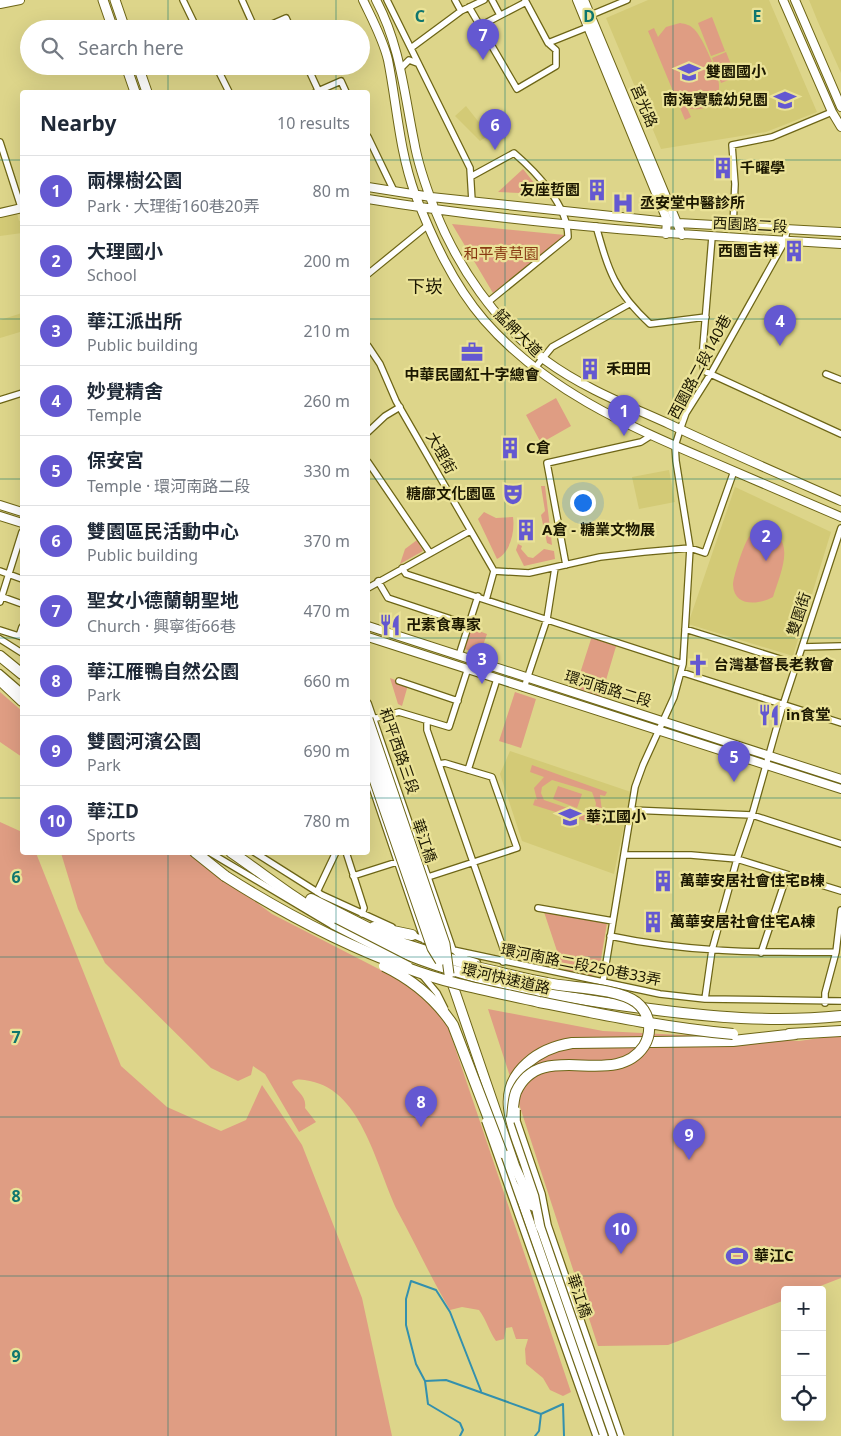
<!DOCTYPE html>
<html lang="en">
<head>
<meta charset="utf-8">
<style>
	body { margin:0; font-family:"Noto Sans","Noto Sans TC",sans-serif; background:#f2f2f3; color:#1f2937 }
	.controls { position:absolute; right:15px; bottom:15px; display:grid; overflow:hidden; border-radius:5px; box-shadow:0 5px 20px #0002 }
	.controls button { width:45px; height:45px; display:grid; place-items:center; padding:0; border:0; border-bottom:1px solid #e0e1e3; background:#fff; color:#1f2937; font:25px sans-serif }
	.you { position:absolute; left:582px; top:502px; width:18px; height:18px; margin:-12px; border:4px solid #fff; border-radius:50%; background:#1a73e8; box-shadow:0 0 0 8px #1a73e833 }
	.badge { display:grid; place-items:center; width:32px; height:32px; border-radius:50%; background:#6458d1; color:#fff; font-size:16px; font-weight:700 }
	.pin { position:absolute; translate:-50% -41px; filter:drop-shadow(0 1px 2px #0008) }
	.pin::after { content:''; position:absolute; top:26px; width:18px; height:15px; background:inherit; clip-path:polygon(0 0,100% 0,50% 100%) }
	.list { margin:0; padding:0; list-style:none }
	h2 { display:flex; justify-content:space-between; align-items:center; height:65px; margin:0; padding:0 20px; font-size:21px }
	h2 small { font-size:16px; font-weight:400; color:#747a83 }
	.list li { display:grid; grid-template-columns:32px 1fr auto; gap:15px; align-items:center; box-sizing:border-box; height:70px; padding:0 20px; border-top:1px solid #e0e1e3 }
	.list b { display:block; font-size:19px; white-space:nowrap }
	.list p { margin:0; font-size:16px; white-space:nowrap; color:#747a83 }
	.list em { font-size:16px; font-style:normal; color:#747a83 }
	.icon { flex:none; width:28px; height:28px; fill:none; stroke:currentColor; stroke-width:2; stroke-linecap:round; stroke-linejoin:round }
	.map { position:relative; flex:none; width:841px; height:1436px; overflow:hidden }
	.search { position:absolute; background:#fff; box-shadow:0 5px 20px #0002; left:20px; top:20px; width:350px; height:55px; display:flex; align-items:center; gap:12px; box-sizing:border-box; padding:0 18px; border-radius:28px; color:#747a83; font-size:19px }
	.panel { position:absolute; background:#fff; box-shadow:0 5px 20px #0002; left:20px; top:90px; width:350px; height:765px; border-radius:5px }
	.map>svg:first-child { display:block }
	.built { fill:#d3ca76 }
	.green { fill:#df9d83; fill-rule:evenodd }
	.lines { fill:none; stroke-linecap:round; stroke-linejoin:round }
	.stream { stroke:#3390ad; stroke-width:2 }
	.street-casing { stroke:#6d6516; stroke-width:8 }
	.secondary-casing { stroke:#6d6516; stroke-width:10 }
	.primary-casing { stroke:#6d6516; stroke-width:11 }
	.highway-casing { stroke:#6d6516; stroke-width:12 }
	.street { stroke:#fff; stroke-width:5.5 }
	.secondary { stroke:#fff; stroke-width:8 }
	.primary { stroke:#fff; stroke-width:9 }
	.highway { stroke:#fff; stroke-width:10 }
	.street-bridge-casing { stroke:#6d6516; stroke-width:8; stroke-linecap:butt }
	.primary-bridge-casing { stroke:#6d6516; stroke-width:11; stroke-linecap:butt }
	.highway-bridge-casing { stroke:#6d6516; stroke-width:12; stroke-linecap:butt }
	.street-bridge { stroke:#fff; stroke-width:5.5 }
	.primary-bridge { stroke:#fff; stroke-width:9 }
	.highway-bridge { stroke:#fff; stroke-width:10 }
	.grid { fill:none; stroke:#0f766e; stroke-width:1; stroke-opacity:0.55 }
	.labels { text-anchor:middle; stroke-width:4.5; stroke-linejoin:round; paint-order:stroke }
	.poi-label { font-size:15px; font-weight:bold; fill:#1b1700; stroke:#eae297; text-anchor:start }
	.street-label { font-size:15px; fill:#1b1700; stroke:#eae297 }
	.park-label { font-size:15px; fill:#893913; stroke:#eae297 }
	.quarter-label { font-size:18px; fill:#1b1700; stroke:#eae297 }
	.grid-label { font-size:16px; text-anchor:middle; font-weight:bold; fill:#0f766e; stroke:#eae297; stroke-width:4.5; stroke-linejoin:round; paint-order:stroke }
</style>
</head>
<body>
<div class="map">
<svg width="841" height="1436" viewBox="0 0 841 1436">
	<rect width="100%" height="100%" fill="#ddd58a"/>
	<path class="built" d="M648,0H769L817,112L766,132L661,149L606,18Z
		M809,0H841V73L818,22Z
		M466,106L489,135L480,141L455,116Z
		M17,213L19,221L22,220V233L0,236V216Z
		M22,313V337L20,332L0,338V320Z
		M669,470L675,502L639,509L632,477Z
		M735,487L831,532L793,656L688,624Z
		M510,751L631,792L614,874L522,841L500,774Z"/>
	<path class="green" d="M712,17L725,51L711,56L698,23Z
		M680,23C686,24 690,25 694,29C702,36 719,75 719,85C720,103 703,113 687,108L691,117L685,120L648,31L654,28L658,37L666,27Z
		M726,52L736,77L721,83L712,58Z
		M523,169L543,194L498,192Z
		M452,224L565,235L493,293Z
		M556,398L571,426L541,443L526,415Z
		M541,486H545L552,545L547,543L541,515L545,511Z
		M484,512L496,518L513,517C515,530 511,552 497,559L478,519Z
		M763,530C799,535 780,574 773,597C759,605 734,607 733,585C733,577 744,543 749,537C753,532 756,531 763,530Z
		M417,540L423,551L400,564L405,549Z
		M518,544L522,546L521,549L528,557L533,558L544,549L554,551L555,559L524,566L516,550Z
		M471,628L487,634L480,654L464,649Z
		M592,636L617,643L601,697L604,698L575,689Z
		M390,678L408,685L402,706L398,704Z
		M0,692L22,711V757L0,742Z
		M515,692L536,699L521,748L499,741Z
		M532,765L607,792L605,796L600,795L602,811L594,816L600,819L598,825L533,805L535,799L537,800L534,788L544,777L530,772ZM552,780L592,792L596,803L595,810L585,814L544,800L541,793L542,787Z
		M558,786L582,794L577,808L553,799Z
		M0,822L22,832V852L36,853L121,1066L167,1107L221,1131L246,1120L262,1085L302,1145L362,1298L392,1436H0Z
		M61,853H191L272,914L439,1000L571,1392L563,1396L550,1390L543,1378L526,1364L525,1349L528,1339H516L512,1327L506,1328L504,1339L496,1341C489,1331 487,1321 479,1310L462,1307L450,1310C431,1278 416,1245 398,1212C377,1170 363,1091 310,1081C303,1080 298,1078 292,1082C296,1092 307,1095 305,1108L316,1122L299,1132L265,1074L253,1066L251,1075L238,1081L211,1068L105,963L78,909Z
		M544,912L607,923L599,971L591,976L567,971L562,966Z
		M488,1009L603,1031L799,1041L841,1035V1278L810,1290H785V1300L668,1345L598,1346Z"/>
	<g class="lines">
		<path class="stream" d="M425,1381L446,1380L541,1414L563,1404L564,1436
			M460,1436L463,1430L460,1423L428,1404L425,1381L416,1364L406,1325V1299L411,1281L436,1290L450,1312L481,1391
			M535,1436L539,1431L541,1414"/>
		<g class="street-casing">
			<path id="street" d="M183,0L197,29
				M242,0L255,29
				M387,0L470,168L472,201
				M455,0L461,11
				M492,0L500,15
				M525,0L548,43L588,27
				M469,7L517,89L556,66V50L548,43
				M591,15L627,0
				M480,26L526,2
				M261,29L286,18L291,29
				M411,48L461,11L484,0
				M216,66L229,92
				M307,66L319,92
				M401,68L409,60L417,63
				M316,92L341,81L346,92
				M368,137L394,191
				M0,142L22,210
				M472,176L514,153C536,172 568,205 568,237L488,302
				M596,226C609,272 614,290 650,324L706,317
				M733,226L735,184L732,145L772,137L832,112
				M712,237L702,359L704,371L841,434
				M368,274L428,225
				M368,346L380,364L396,401L494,571L486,600
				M534,369L552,347L629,304
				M826,374L841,380
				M0,400L22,393
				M368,432L385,416L400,407
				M368,462L430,553
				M566,565L547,463L641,442L652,435
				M402,568L406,574L683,664
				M0,571L22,579
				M494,571L529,573L600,557L644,552L690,548L705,553L734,471
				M378,581L388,598L469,625
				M368,588L470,531
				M0,596L22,604
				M0,602L22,532
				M685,629L796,664
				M0,630L22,637
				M19,636L22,627
				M0,639L22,653
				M802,647L841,646
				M459,655L478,596
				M681,672L841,723
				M0,673L22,692
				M399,681L458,701
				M524,688L547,619L555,568
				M368,703L453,950
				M373,719L399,712L449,727L468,668
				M427,721V730L504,951L503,962
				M468,770L497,679
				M368,775L424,940
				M631,810L752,815L841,844
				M209,852L333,926
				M254,852L322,895L392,927
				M346,852L364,908L362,914
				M625,855H691L737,859L841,891
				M353,876L397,862
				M425,878L517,848L492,777L445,763L439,764
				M317,892L336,852
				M538,908L613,921
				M410,934L432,943
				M610,936C684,952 761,953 836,952
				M453,950L660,994L705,999L841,1001
				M455,951L461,957L477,962
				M761,953L787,875
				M603,982L635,787L643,765L674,697L683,664L690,548L676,461L675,446L680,430L686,413L710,375L785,241L787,229
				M705,999L712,950L737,859L752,815L783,705L841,528
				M825,1003V993L836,952L841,910"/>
		</g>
		<g class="secondary-casing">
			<path id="secondary" d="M363,0C372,19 383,39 388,60C397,105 399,150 415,194C432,238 453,284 484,320C544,389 626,425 708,460C753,479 797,498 841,517
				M376,0C400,45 404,92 414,141C418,165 426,187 435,210C457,266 496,323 545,360C583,388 627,405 669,424C726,451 784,476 841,501
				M577,0L667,220L666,234
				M584,0L682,235
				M783,0L832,112L841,127
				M795,0L841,107
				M0,4L20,0
				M368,187L431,197L678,223L841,232
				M368,199C524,225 683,235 841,244
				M0,213L22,208
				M0,505L22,512
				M0,516L22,523
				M368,626L841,779
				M368,637L841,789"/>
		</g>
		<g class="primary-casing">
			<path id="primary" d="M103,0L113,29
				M115,0L125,29
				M126,66L135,92
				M138,66L147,92
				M450,977L515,1167L533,1206
				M519,1192L603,1436
				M539,1221L614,1436"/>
		</g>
		<g class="highway-casing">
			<path id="highway" d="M0,656L22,674
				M0,680L22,701
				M195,852L225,876
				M231,852C253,867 274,883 296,898C320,915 349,928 376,941C459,980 552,996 642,1008C708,1017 774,1023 841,1016
				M311,899L392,940L476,967
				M374,927L412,935
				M789,1034L841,1031
				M502,1153L512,1184L521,1198
				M541,1227C537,1209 534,1189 528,1171C522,1150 511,1129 509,1108C505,1070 540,1048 572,1043L733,1041L796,1034"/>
		</g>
		<use href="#street" class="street"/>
		<use href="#secondary" class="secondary"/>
		<use href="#primary" class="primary"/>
		<use href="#highway" class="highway"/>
		<g class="street-bridge-casing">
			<path id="street-bridge" d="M333,926L409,965
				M422,975L437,993L445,1009
				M517,1110V1121L542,1194L548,1225L621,1436
				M485,1121L596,1436"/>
		</g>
		<g class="primary-bridge-casing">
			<path id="primary-bridge" d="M368,719L445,944L449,974
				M368,741L443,958
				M368,762L432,948L440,961"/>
		</g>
		<g class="highway-bridge-casing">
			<path id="highway-bridge" d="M225,876C283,913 342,944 407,968C449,984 495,992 539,1002C604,1015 667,1028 733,1034
				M384,966C413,980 435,998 453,1025L502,1153
				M476,967C500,972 523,979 547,983C571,988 616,988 636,1002C650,1013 653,1031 644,1046C614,1091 541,1037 516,1092C513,1100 513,1110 512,1118"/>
		</g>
		<use href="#street-bridge" class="street-bridge"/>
		<use href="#primary-bridge" class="primary-bridge"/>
		<use href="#highway-bridge" class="highway-bridge"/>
	</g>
	<path class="grid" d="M168,0V29M336,0V29M505,0V1436M673,0V1436M168,66V92M336,66V92M0,160H22M368,160H841M0,319H22M368,319H841M0,479H22M368,479H841M0,638H22M368,638H841M0,798H22M368,798H841M168,852V1436M336,852V1436M0,957H841M0,1117H841M0,1276H841"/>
	<defs>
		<g id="school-bare" transform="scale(1.725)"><path d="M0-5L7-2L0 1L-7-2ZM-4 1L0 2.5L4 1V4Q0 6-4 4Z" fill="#6458d1" stroke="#eae297" stroke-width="2.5" paint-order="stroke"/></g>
		<g id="building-bare" transform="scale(1.725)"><path d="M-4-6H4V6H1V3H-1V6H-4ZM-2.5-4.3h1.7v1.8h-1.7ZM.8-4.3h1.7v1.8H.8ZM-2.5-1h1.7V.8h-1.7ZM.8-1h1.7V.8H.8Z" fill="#6458d1" stroke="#eae297" stroke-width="2.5" paint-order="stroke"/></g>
		<g id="hospital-bare" transform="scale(1.725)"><path d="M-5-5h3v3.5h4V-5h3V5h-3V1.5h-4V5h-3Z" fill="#6458d1" stroke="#eae297" stroke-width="2.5" paint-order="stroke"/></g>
		<g id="office-bare" transform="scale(1.725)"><path d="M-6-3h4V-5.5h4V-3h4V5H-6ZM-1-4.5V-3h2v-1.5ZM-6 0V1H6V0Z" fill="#6458d1" stroke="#eae297" stroke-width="2.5" paint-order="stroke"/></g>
		<g id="theatre-bare" transform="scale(1.725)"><path d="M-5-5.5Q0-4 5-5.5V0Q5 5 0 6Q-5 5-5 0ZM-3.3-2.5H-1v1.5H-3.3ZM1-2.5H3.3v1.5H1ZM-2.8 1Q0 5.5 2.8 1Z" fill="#6458d1" stroke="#eae297" stroke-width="2.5" paint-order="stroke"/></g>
		<g id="restaurant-bare" transform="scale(1.725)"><path d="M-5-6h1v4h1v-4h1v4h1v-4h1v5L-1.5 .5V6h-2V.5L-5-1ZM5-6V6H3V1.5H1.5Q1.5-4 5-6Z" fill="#6458d1" stroke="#eae297" stroke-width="2.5" paint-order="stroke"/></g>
		<g id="church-bare" transform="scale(1.725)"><path d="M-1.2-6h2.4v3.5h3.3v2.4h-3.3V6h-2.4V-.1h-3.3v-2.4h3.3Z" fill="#6458d1" stroke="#eae297" stroke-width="2.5" paint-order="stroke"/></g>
		<g id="stadium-bare" transform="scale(1.725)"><path d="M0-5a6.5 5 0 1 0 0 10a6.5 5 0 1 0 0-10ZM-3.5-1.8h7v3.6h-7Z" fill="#6458d1" stroke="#eae297" stroke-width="2.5" paint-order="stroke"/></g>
	</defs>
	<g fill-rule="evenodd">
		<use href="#school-bare" x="689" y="72"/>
		<use href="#school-bare" x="785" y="100"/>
		<use href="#building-bare" x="723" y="168"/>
		<use href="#building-bare" x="597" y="190"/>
		<use href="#hospital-bare" x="623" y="203"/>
		<use href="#building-bare" x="794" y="251"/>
		<use href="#office-bare" x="472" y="352"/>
		<use href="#building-bare" x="590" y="369"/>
		<use href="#building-bare" x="510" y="448"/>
		<use href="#theatre-bare" x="513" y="494"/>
		<use href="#building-bare" x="526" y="530"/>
		<use href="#restaurant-bare" x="390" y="625"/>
		<use href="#church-bare" x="698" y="665"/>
		<use href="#restaurant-bare" x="769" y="715"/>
		<use href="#school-bare" x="570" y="817"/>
		<use href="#building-bare" x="663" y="881"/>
		<use href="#building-bare" x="653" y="922"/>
		<use href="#stadium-bare" x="737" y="1256"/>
	</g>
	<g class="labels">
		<g class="poi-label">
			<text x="706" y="77">雙園國小</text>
			<text x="768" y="105" text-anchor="end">南海實驗幼兒園</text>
			<text x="740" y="173">千曜學</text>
			<text x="580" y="195" text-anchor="end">友座哲園</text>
			<text x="640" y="208">丞安堂中醫診所</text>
			<text x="778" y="256" text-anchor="end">西園吉祥</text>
			<text x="606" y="374">禾田田</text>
			<text x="472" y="380" text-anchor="middle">中華民國紅十字總會</text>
			<text x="526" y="453">C倉</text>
			<text x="496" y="499" text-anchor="end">糖廍文化園區</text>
			<text x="542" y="535">A倉 - 糖業文物展</text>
			<text x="406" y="630">卍素食專家</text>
			<text x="714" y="670">台灣基督長老教會</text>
			<text x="786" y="720">in食堂</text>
			<text x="586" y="822">華江國小</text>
			<text x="680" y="886">萬華安居社會住宅B棟</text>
			<text x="670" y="927">萬華安居社會住宅A棟</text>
			<text x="754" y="1261">華江C</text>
		</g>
		<g class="street-label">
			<text transform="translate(644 106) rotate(67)" y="5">莒光路</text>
			<text transform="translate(750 225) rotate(3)" y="5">西園路二段</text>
			<text transform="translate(518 333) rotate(45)" y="5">艋舺大道</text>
			<text transform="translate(700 367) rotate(-62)" y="5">西園路二段140巷</text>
			<text transform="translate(441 453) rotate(61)" y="5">大理街</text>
			<text transform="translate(799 614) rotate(-72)" y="5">雙園街</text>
			<text transform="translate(608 689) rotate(17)" y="5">環河南路二段</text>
			<text transform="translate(399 751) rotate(71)" y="5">和平西路三段</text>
			<text transform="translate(424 841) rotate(71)" y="5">華江橋</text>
			<text transform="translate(581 965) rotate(11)" y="5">環河南路二段250巷33弄</text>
			<text transform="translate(506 979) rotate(13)" y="5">環河快速道路</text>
			<text transform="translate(579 1296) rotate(71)" y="5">華江橋</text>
		</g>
		<g class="park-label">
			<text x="501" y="259">和平青草園</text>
		</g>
		<g class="quarter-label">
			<text x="425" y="293">下崁</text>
		</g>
	</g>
	<g class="grid-label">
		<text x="420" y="22">C</text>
		<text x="589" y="22">D</text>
		<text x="757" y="22">E</text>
		<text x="16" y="883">6</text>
		<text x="16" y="1043">7</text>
		<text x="16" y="1202">8</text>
		<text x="16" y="1362">9</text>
	</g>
</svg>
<div class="controls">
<button>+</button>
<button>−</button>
<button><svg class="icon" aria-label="locate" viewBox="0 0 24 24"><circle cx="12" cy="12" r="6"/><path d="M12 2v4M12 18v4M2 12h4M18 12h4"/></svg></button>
</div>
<div class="you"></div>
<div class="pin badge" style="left:624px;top:436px">1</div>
<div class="pin badge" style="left:766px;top:561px">2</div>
<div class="pin badge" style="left:482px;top:684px">3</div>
<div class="pin badge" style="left:780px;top:346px">4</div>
<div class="pin badge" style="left:734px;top:782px">5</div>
<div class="pin badge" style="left:495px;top:150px">6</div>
<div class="pin badge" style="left:483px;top:60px">7</div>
<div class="pin badge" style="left:421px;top:1127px">8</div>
<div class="pin badge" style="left:689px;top:1160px">9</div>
<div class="pin badge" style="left:621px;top:1254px">10</div>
<div class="search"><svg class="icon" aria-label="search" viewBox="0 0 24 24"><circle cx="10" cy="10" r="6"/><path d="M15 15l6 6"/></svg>Search here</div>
<section class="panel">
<h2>Nearby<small>10 results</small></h2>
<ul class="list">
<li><span class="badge">1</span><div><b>兩棵樹公園</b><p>Park · 大理街160巷20弄</p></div><em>80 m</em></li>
<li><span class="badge">2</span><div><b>大理國小</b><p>School</p></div><em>200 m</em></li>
<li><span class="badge">3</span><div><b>華江派出所</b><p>Public building</p></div><em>210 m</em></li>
<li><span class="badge">4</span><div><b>妙覺精舍</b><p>Temple</p></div><em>260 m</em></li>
<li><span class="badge">5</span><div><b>保安宮</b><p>Temple · 環河南路二段</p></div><em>330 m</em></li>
<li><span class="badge">6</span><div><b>雙園區民活動中心</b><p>Public building</p></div><em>370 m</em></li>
<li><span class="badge">7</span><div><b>聖女小德蘭朝聖地</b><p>Church · 興寧街66巷</p></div><em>470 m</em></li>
<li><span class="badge">8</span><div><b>華江雁鴨自然公園</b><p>Park</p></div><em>660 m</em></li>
<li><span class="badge">9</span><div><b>雙園河濱公園</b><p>Park</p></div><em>690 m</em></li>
<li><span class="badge">10</span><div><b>華江D</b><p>Sports</p></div><em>780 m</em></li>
</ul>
</section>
</div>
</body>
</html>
